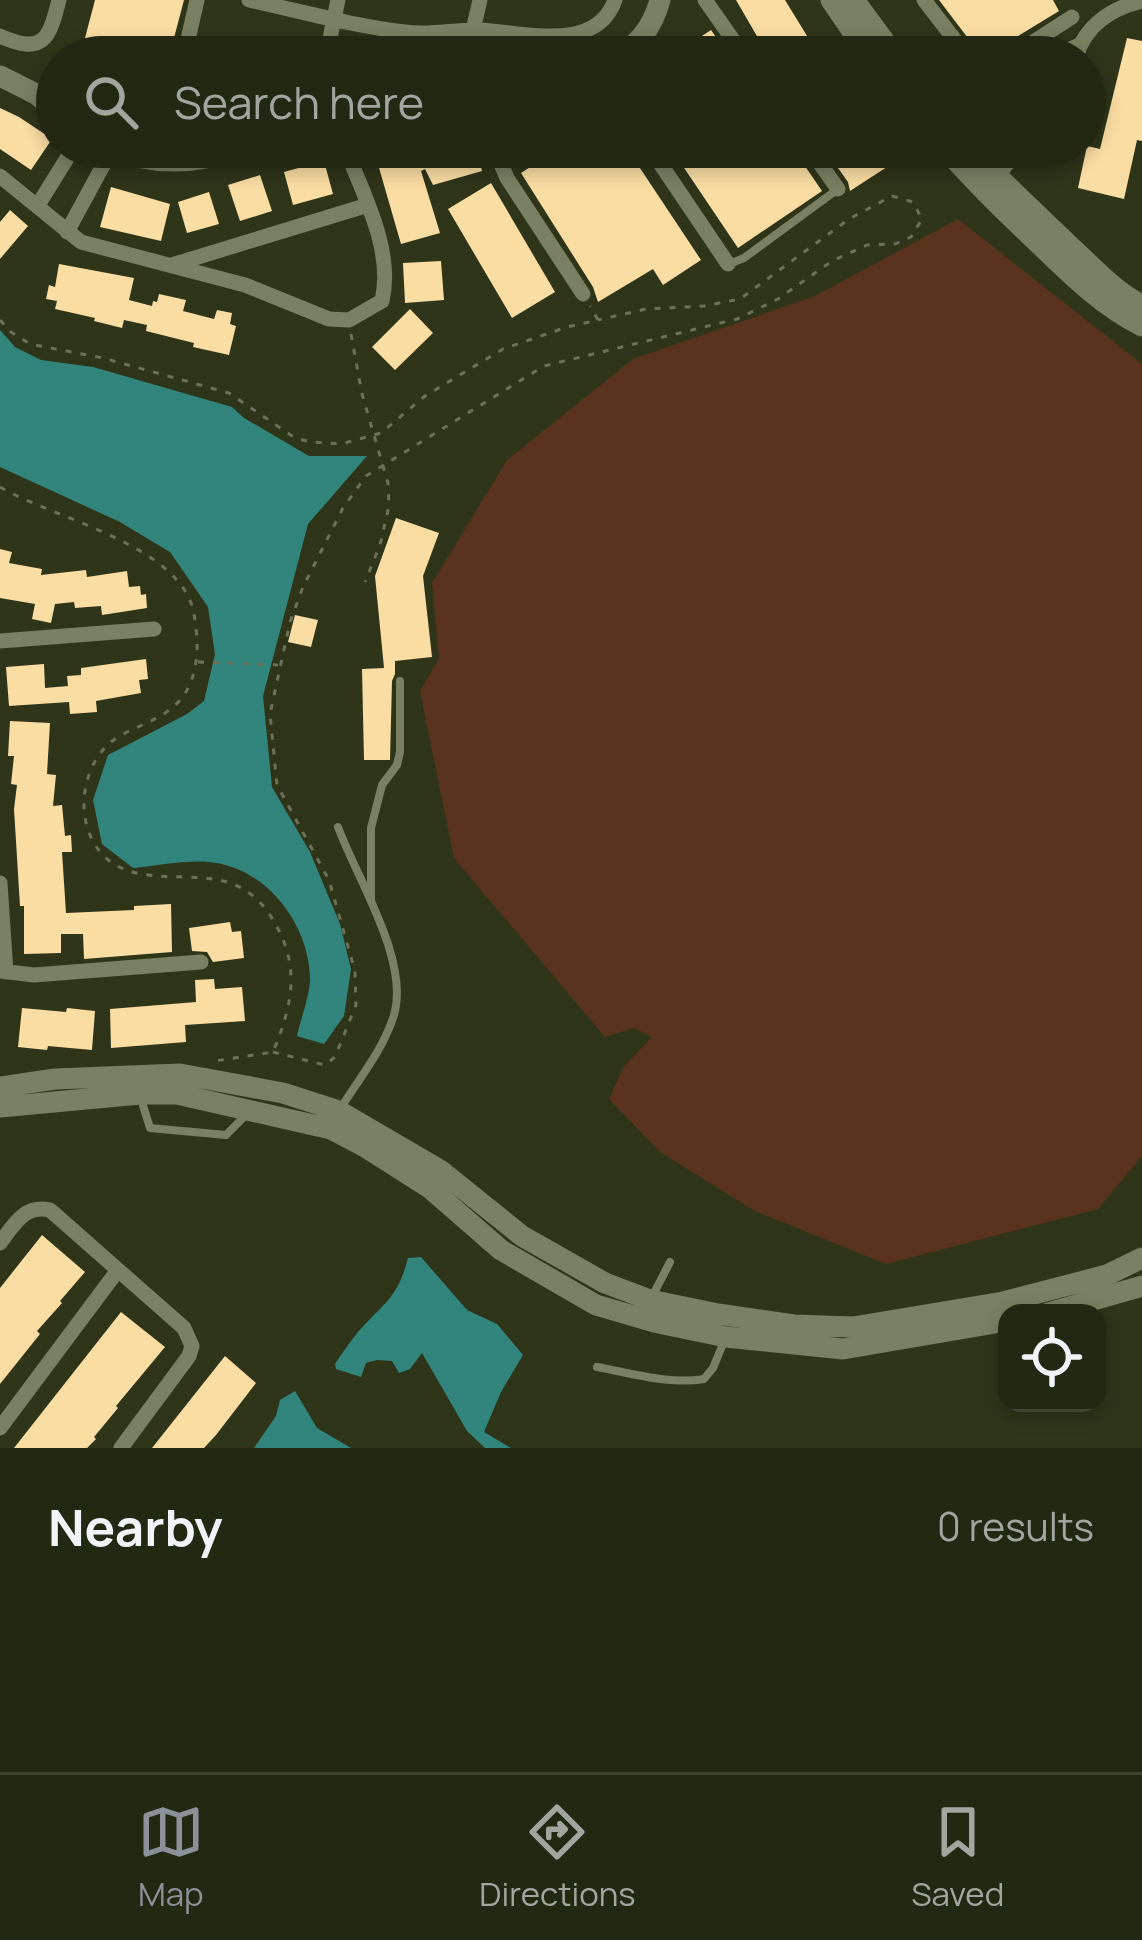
<!DOCTYPE html>
<html lang="en">
<head>
<meta charset="utf-8">
<style>
	body { margin:0; font-family:Manrope,sans-serif; background:#2b301c; color:#f1f3f6 }
	.controls { position:absolute; right:36px; bottom:36px; display:grid; overflow:hidden; border-radius:24px; box-shadow:0 6px 18px #0003 }
	.controls button { width:108px; height:108px; display:grid; place-items:center; padding:0; border:0; border-bottom:3px solid #404433; background:#232813; color:#f1f3f6; font:60px sans-serif }
	.list { margin:0; padding:0; list-style:none }
	h2 { display:flex; justify-content:space-between; align-items:center; height:156px; margin:0; padding:0 48px; font-size:51px }
	h2 small { font-size:39px; font-weight:400; color:#a3a6a0 }
	.icon { flex:none; width:66px; height:66px; fill:none; stroke:currentColor; stroke-width:2; stroke-linecap:round; stroke-linejoin:round }
	.map { position:relative; flex:none; width:1142px; height:1448px; overflow:hidden }
	.search { position:absolute; background:#232813; box-shadow:0 6px 18px #0003; left:36px; right:36px; top:36px; height:132px; display:flex; align-items:center; gap:30px; box-sizing:border-box; padding:0 42px; border-radius:66px; color:#a3a6a0; font-size:45px }
	.sheet { height:324px; background:#232813 }
	nav { display:flex; justify-content:space-around; align-items:center; box-sizing:border-box; height:168px; border-top:3px solid #404433; background:#232813; font-size:33px; color:#a3a6a0 }
	nav a { display:grid; justify-items:center; gap:6px }
	nav .on { color:#8c9099 }
	.map>svg:first-child { display:block }
	.green { fill:#59331e }
	.water { fill:#32857d }
	.building { fill:#fadda3 }
	.lines { fill:none; stroke-linecap:round; stroke-linejoin:round }
	.path { stroke:#6c7159; stroke-width:3; stroke-dasharray:6 9; stroke-linecap:butt }
	.lane { stroke:#7a8162; stroke-width:8 }
	.street { stroke:#7a8162; stroke-width:15 }
	.secondary { stroke:#7a8162; stroke-width:21 }
</style>
</head>
<body>
<div class="map">
<svg width="1142" height="1448" viewBox="0 0 1142 1448">
	<rect width="100%" height="100%" fill="#2f3519"/>
	<path class="green" d="M958,219L1142,364V1156L1098,1209L886,1264L755,1211L660,1152L609,1099L624,1066L652,1037L634,1028L605,1037L454,858L420,691L439,658L432,583L507,460L633,359L815,296Z"/>
	<path class="water" d="M0,330L15,347L41,360L93,367L232,407L244,418L309,456H367L308,524L263,696L272,787L310,852L340,924L351,969L344,1016L324,1044L297,1036C301,1018 309,998 310,980C310,925 266,866 208,862C185,860 157,866 133,868L102,844L93,800L108,755L187,714L204,701L215,654L208,607L170,552L120,522L0,467Z
		M421,1257L467,1310L497,1324L523,1355L501,1392L484,1432L511,1448H485L467,1431L422,1353L410,1369L399,1373L392,1361L377,1360L366,1363L361,1377L336,1369L335,1364C342,1353 350,1342 358,1332C384,1302 397,1300 408,1258Z
		M295,1391L317,1428L351,1448H254L276,1416L280,1400Z"/>
	<path class="building" d="M95,0H184L169,57H80Z
		M736,0H785L820,57H769Z
		M939,0H1053L1059,11L984,57H980L977,50Z
		M711,30L730,57H670Z
		M1127,38L1142,41V141L1137,140L1124,199L1078,188L1087,146L1100,149Z
		M0,108L19,117L52,139L31,170L0,149Z
		M373,147H476L482,171L433,185L425,169L421,171L440,233L401,244Z
		M561,147H564L573,162L596,147H626L701,260L663,285L653,269L598,302L593,287L521,173Z
		M670,147H792L822,191L738,248Z
		M823,147H878L890,165L850,191L848,182Z
		M324,161L333,194L293,205L284,172Z
		M260,175L272,211L240,221L228,185Z
		M491,183L555,292L512,318L448,209Z
		M111,187L170,204L161,241L100,227Z
		M209,192L219,224L187,233L178,202Z
		M10,210L28,226L0,259V222Z
		M441,261L444,300L405,303L403,263Z
		M59,264L134,278L129,300L152,306L153,301L157,302L159,294L186,300L183,311L214,319L217,310L232,313L230,324L236,326L229,355L193,347L194,343L146,331L147,325L124,320L122,328L94,321L95,318L55,309L57,301L46,299L49,285L55,287Z
		M410,309L433,333L395,370L372,347Z
		M396,518L439,533L423,576L432,657L395,661V674L392,681L390,760H364L362,669L384,668L375,576Z
		M0,549L12,552L9,563L42,569L41,575L86,570L87,577L127,571L129,587L140,586L141,595L146,594L147,608L102,615L101,606L75,608L74,602L55,604L51,623L32,619L35,604L0,598Z
		M295,615L318,620L311,647L288,642Z
		M146,659L148,679L139,680L141,693L96,701L97,712L70,714L69,702L9,706L6,667L44,664L45,688L68,686L67,676L81,675V668Z
		M10,721L50,723L47,774L56,775L53,806L62,805L65,836L71,835L72,852H62L66,913L134,910V906L171,904L172,952L84,959L83,934H61V953L24,954V906H20L14,809L17,785L11,784L14,756H8Z
		M230,922L232,932L241,931L244,958L213,962L207,952L192,951L189,928Z
		M214,979L215,989L242,987L245,1021L185,1025L186,1042L111,1048L110,1009L196,1002L195,980Z
		M22,1008L66,1012L67,1008L95,1011L92,1050L48,1046L47,1050L18,1047Z
		M42,1235L85,1272L60,1301L62,1303L37,1331L40,1334L0,1384V1288Z
		M121,1312L165,1347L116,1406L118,1408L94,1437L96,1439L87,1448H14Z
		M225,1356L256,1383L216,1435L204,1448H152Z"/>
	<g class="lines">
		<path class="path" d="M0,320L11,332L30,344L103,358L229,393L295,438L311,442L341,444L381,433L425,396L503,349L567,327L598,320L590,306
			M351,334L362,394L388,483L389,506L380,545L365,582
			M0,487C53,518 168,542 191,603C195,614 196,629 197,639C198,663 193,690 174,706C158,721 136,726 118,737C85,757 74,809 94,843C122,891 182,869 227,882C245,887 260,900 270,915C301,963 294,1001 273,1052L215,1061
			M198,662L278,665
			M273,1052L325,1065L335,1057L356,1005L355,971L329,880L277,785L270,714L290,622L303,587L343,508L366,476L544,366L737,319L778,299L832,261L867,245L895,244L911,237L922,219L913,202L892,196L849,219L740,299L704,306L646,309L598,320"/>
		<path class="lane" d="M729,264L744,258L838,189
			M338,827C357,879 410,960 394,1015C384,1048 360,1078 342,1106
			M371,900V828L382,785L397,765L400,752V681
			M141,1099L150,1128L226,1135L246,1115
			M651,1299L670,1262
			M597,1367C631,1373 669,1385 704,1379L713,1368L725,1339"/>
		<path class="street" d="M249,0C300,11 353,26 405,32C431,36 455,29 480,30C523,32 596,54 615,0
			M705,0L745,57
			M924,0L968,57
			M473,30L480,0
			M0,36C43,55 49,40 59,0
			M184,57L197,0
			M326,57L338,0
			M1010,57L1072,17
			M1054,57L1079,45
			M1076,57C1085,26 1111,8 1142,1
			M494,147L507,178L583,294
			M649,147L728,264
			M808,147L838,189
			M0,176L81,242L245,285L329,319L349,320L382,301C394,250 363,194 345,147
			M992,182L1021,147
			M38,205L74,147
			M67,232L112,149
			M175,264L368,205
			M0,641L154,629
			M0,883L6,972
			M0,971L34,975L201,962
			M0,1243C14,1225 24,1204 50,1210L184,1328L192,1346L189,1356L121,1448
			M0,1428L118,1270"/>
		<path class="secondary" d="M831,0L870,57
			M854,0L896,57
			M614,57C639,46 653,26 660,0
			M0,76L36,94L57,111
			M108,147C152,166 198,165 242,147
			M944,147C973,181 1005,212 1038,243C1070,274 1102,306 1142,326
			M970,147C1001,182 1036,213 1070,246C1092,266 1115,292 1142,305
			M0,1087L55,1079L180,1074L283,1093L339,1111L440,1170L522,1236L605,1283L650,1300L718,1314L794,1325L853,1327L1003,1302L1107,1275L1142,1258
			M0,1107L140,1094H177L331,1129L365,1147L431,1189L501,1250L596,1305L654,1322L726,1337L843,1349L1007,1321
			M1048,1313L1142,1286"/>
	</g>
</svg>
<div class="controls">
<button><svg class="icon" aria-label="locate" viewBox="0 0 24 24"><circle cx="12" cy="12" r="6"/><path d="M12 2v4M12 18v4M2 12h4M18 12h4"/></svg></button>
</div>
<div class="search"><svg class="icon" aria-label="search" viewBox="0 0 24 24"><circle cx="10" cy="10" r="6"/><path d="M15 15l6 6"/></svg>Search here</div>
</div>
<section class="sheet">
<h2>Nearby<small>0 results</small></h2>
<ul class="list">
</ul>
</section>
<nav>
<a class="on"><svg class="icon" aria-label="map" viewBox="0 0 24 24"><path d="M3 6l6-2 6 2 6-2v14l-6 2-6-2-6 2zM9 4v14M15 6v14"/></svg>Map</a>
<a><svg class="icon" aria-label="directions" viewBox="0 0 24 24"><path d="M12 3l9 9-9 9-9-9zM9 14v-3h6M13 9l2 2-2 2"/></svg>Directions</a>
<a><svg class="icon" aria-label="saved" viewBox="0 0 24 24"><path d="M7 4h10v16l-5-4-5 4z"/></svg>Saved</a>
</nav>
</body>
</html>
